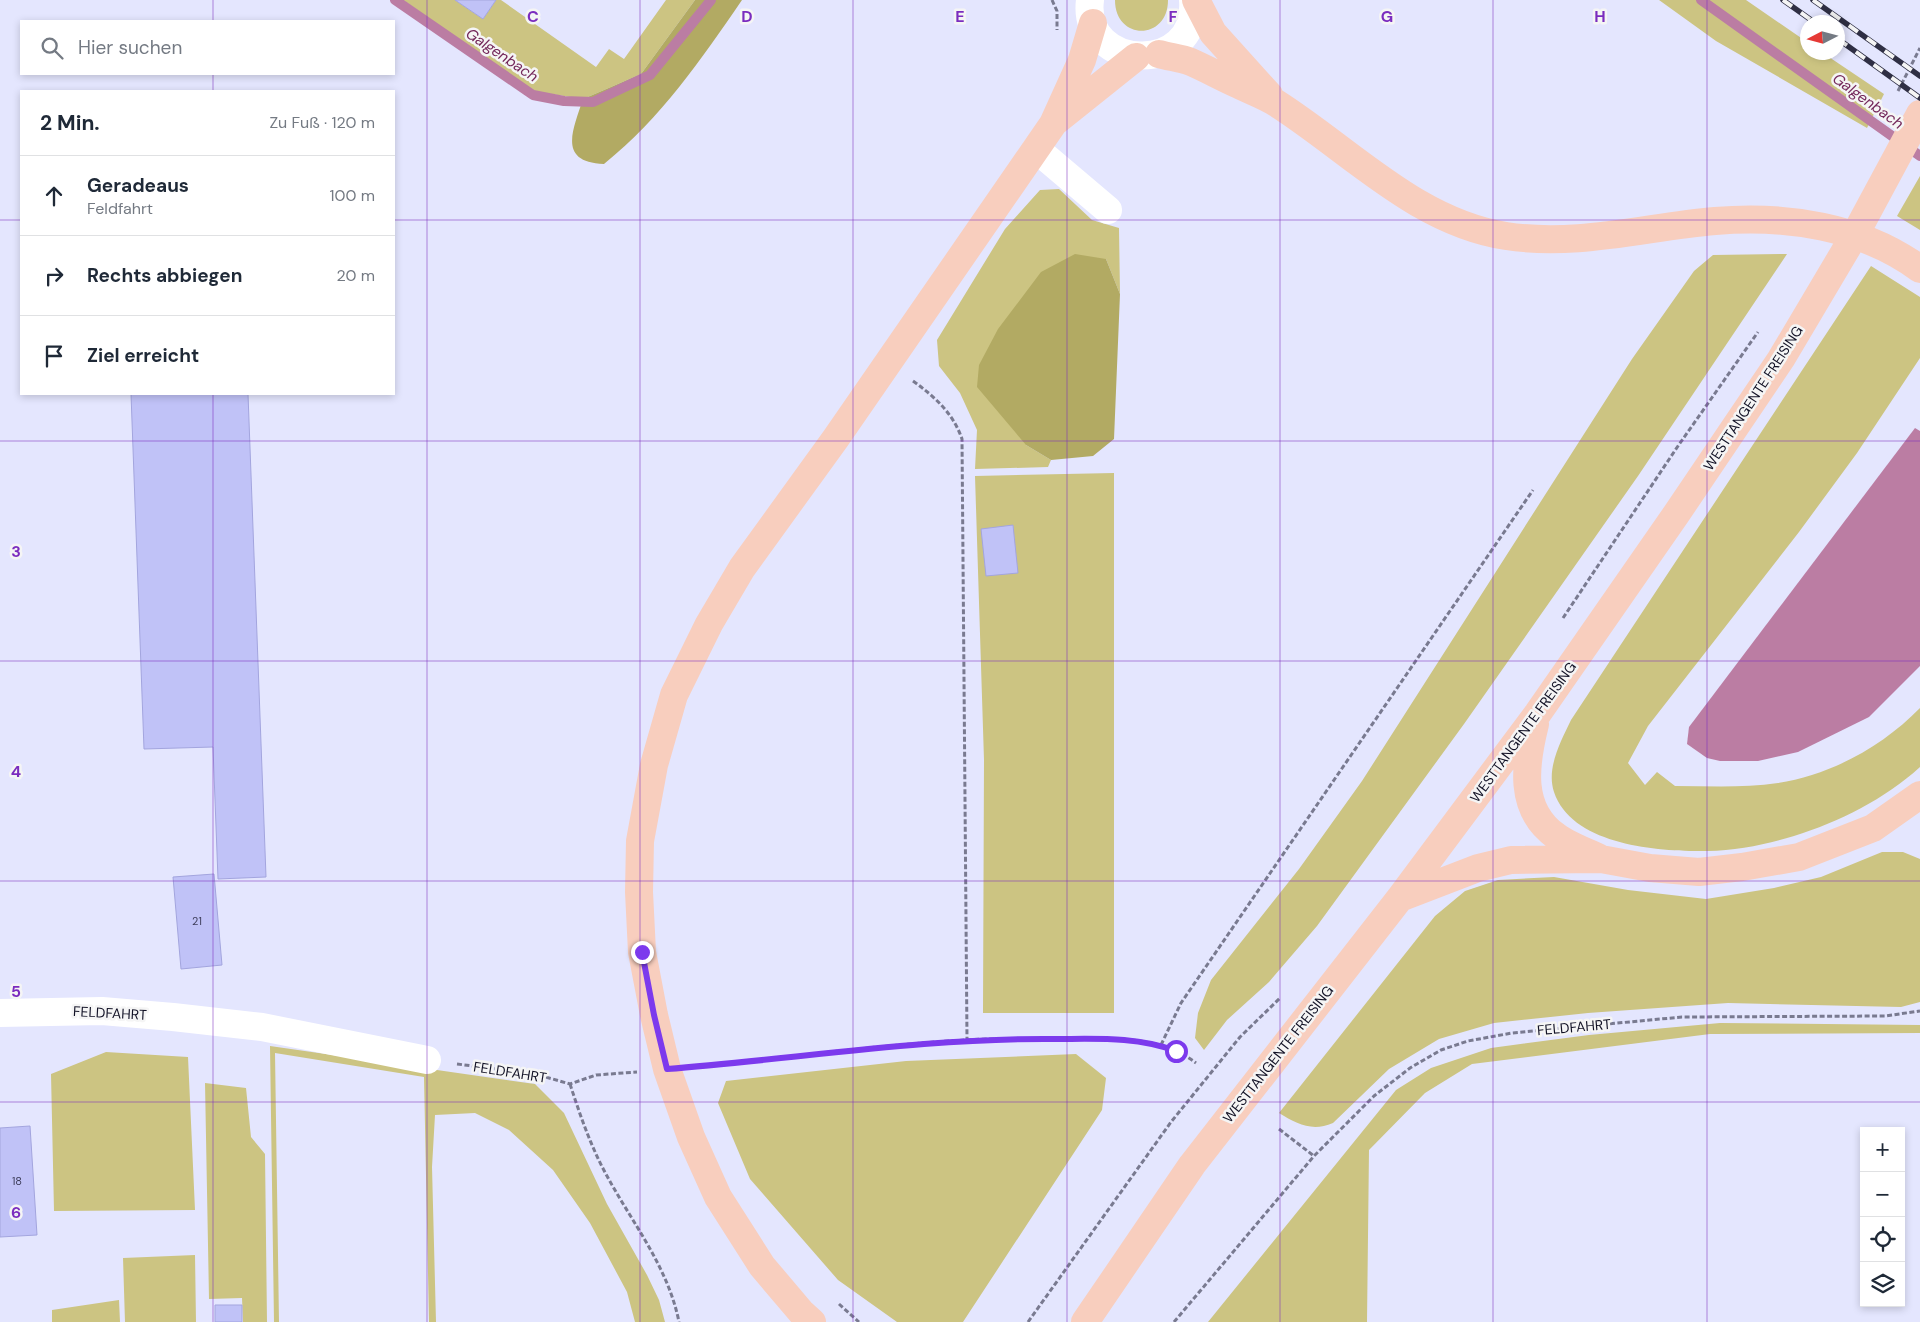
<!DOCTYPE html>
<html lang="de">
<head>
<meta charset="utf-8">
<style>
	body { margin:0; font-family:"DM Sans",sans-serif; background:#f6f6f7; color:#1f2937 }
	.controls { position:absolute; right:15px; bottom:15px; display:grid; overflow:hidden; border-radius:0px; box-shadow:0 2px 8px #0003 }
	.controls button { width:45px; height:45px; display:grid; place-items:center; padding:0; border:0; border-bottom:1px solid #e0e1e3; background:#fff; color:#1f2937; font:25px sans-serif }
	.compass { position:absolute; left:1800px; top:15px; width:45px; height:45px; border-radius:50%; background:#fff; box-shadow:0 2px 8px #0003; rotate:264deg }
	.stop { position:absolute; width:15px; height:15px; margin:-11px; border:4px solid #7c3aed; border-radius:50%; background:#fff }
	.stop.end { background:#7c3aed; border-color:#fff; box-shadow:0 1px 5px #0008 }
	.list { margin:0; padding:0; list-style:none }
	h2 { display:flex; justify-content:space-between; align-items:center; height:65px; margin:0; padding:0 20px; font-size:21px }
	h2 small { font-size:16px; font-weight:400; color:#747a83 }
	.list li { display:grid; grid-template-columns:32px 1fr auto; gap:15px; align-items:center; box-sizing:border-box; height:80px; padding:0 20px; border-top:1px solid #e0e1e3 }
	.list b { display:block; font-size:19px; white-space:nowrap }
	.list p { margin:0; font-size:16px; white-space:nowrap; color:#747a83 }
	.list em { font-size:16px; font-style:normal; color:#747a83 }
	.icon { flex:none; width:28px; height:28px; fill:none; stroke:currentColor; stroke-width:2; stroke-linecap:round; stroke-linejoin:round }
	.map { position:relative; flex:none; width:1920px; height:1322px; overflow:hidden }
	.search { position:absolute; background:#fff; box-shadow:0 2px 8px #0003; left:20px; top:20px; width:375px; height:55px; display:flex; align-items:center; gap:12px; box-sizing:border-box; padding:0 18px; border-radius:0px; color:#747a83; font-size:19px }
	.panel { position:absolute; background:#fff; box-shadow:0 2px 8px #0003; left:20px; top:90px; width:375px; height:305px; border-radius:0px }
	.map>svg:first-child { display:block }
	.green { fill:#ccc482 }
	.forest { fill:#b2aa63 }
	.water { fill:#bb7da3 }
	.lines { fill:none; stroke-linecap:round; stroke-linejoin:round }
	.stream { stroke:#bb7da3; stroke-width:10 }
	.building { fill:#c0c2f7; stroke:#a3a5de }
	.path { stroke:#797a90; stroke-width:3; stroke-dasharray:5 2.5; stroke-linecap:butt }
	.minor { stroke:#fff; stroke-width:28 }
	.major { stroke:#f8cebe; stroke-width:28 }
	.rail-casing { stroke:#2f2f44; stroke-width:5.5 }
	.rail { stroke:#f5f5f5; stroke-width:4; stroke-dasharray:11; stroke-linecap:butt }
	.route { stroke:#7c3aed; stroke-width:6 }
	.grid { fill:none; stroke:#7b2cbf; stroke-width:1; stroke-opacity:0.55 }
	.labels { text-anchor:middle; stroke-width:5; stroke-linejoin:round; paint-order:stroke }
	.number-label { font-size:11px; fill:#3d3d5a }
	.street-label { font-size:14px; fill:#111125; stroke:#f5f5f5 }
	.water-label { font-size:15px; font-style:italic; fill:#74285b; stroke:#f5f5f5 }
	.grid-label { font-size:16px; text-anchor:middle; font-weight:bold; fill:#7b2cbf; stroke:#f5f5f5; stroke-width:5; stroke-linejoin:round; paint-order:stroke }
</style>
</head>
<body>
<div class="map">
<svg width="1920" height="1322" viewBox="0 0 1920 1322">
	<rect width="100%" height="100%" fill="#e4e6fe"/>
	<path class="green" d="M403,0H455L483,19L496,0H501L596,67L609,49L624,59L666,0H695L641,74L583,99L532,91Z
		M1115,0H1168C1168,41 1115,41 1115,0Z
		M1659,0H1746L1807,42L1808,52L1823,53L1884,94L1867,128L1716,41Z
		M1920,176V230L1897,216Z
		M1059,189L1092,220L1119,228L1120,294L1106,259L1026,445L1051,460L1048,467L975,469L977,430L960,393L939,366L937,340L1005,229L1040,190Z
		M1787,254L1638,476L1464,724L1317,926L1269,982L1227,1020L1204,1050L1195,1038L1198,1013L1211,980L1299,869L1362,781L1632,359L1694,271L1713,255Z
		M1871,266L1920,297V358L1857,453L1799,532L1648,726L1628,763L1645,785L1657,772L1675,786C1709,786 1745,788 1778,783C1831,775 1883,746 1920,708V767C1885,799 1839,822 1794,836C1768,844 1736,851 1708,851C1661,852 1572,846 1554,792C1546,768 1561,741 1571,720Z
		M1114,473V1013H983L984,760L975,476Z
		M1882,852H1903L1920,859V1002L1901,1007L1728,1003L1588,1013L1494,1023L1439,1039L1389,1069L1333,1123C1312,1132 1297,1124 1279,1113L1435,916L1465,891L1498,880L1554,877L1628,890L1706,899L1774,888L1821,877Z
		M1720,1023L1920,1025V1033L1710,1034L1472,1064L1425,1093L1369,1150L1367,1322H1208L1396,1090L1431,1068L1491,1048L1589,1035Z
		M270,1046L535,1084L564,1113L607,1204L647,1275L659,1300L665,1322H635L627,1292L590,1223L553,1170L509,1130L475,1113L435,1115L432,1167L436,1322H429L424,1077L275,1053L279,1322H274Z
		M106,1052L188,1057L195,1210L54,1211L51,1074Z
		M1076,1054L1106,1078L1102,1110L963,1322H897L838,1280L750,1179L718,1103L726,1081L906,1061Z
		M205,1083L246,1088L251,1137L265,1154L267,1322H243L242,1298L209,1299Z
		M195,1255L196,1322H125L123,1258Z
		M119,1300L120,1322H52V1310Z"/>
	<path class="forest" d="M695,0H742C700,61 662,117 604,164C557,162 573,130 583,99L641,74Z
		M1075,254L1106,259L1120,294L1114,439L1093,456L1051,460L1026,445L977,387L979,365L998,329L1041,272Z"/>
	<path class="water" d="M1915,428L1920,431V666L1869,717L1798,752L1758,761H1720L1707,758L1687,744L1689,727Z"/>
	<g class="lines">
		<path class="stream" d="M395,0L533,95L564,101L593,102L650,75L711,0
			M1701,0L1920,156"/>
	</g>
	<path class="building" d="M455,0H496L483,19Z
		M131,394H248L266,877L218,879L213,747L144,749Z
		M1013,525L1018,573L986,576L981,529Z
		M214,874L222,965L181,969L173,877Z
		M30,1126L37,1235L0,1237V1128Z
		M215,1305H242V1322H215Z"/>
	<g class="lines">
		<path class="path" d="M1052,0L1057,11V30
			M1898,91L1920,48
			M913,381C935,397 953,413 962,439L967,1039
			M1563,618L1678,446L1758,332
			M1161,1045L1181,1003L1533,490
			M457,1064L535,1074L570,1084L596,1075L637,1072
			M698,1066C787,1058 876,1045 966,1040C996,1038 1027,1039 1057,1039C1103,1039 1157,1033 1196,1063
			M570,1084C580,1115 591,1147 607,1176C633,1224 668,1267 679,1322
			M1279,1129L1314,1156
			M839,1304L859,1322
			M1028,1322L1171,1122L1240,1037L1280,998
			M1174,1322L1314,1156L1374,1096L1410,1068L1441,1050L1468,1041L1512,1033L1682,1017L1885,1016L1920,1011"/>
		<path class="minor" d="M1090,0C1081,71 1199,77 1193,0
			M1036,149L1108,210
			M0,1013L102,1011L173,1017L262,1027L427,1060"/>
		<path class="major" d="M1196,0L1213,33L1269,95
			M1159,54C1169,57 1181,58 1191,62C1207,69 1223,78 1239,85C1251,91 1265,96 1276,103C1350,150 1416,222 1506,236C1577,247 1645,227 1715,221C1785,215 1862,226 1920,269
			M1056,121L1136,57
			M1535,724C1525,764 1518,809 1556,836C1568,845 1584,851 1598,857
			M1400,898L1478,868L1511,860L1601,859L1650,868L1699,872L1742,867L1799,857L1873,828L1920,795
			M812,1322L801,1312L762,1266L718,1197L691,1137L667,1069L654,1015L642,952L639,892L640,841L654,765L674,695L709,624L742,568L836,438L1053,124L1082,60L1093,23
			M1085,1322L1192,1165L1400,898L1538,713L1677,513L1781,359L1857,231L1920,114"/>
		<g class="rail-casing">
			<path id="rail" d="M1783,0L1814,22
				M1813,0L1920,76
				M1838,39L1920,98"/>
		</g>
		<use href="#rail" class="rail"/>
	</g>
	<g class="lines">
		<path class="route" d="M642,952L654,1015L667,1069C796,1059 923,1038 1053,1039C1095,1039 1136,1036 1176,1051"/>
	</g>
	<path class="grid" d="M213,0V21M427,0V1322M640,0V1322M853,0V1322M1067,0V1322M1280,0V1322M1493,0V1322M1707,0V1322M213,74V91M0,220H21M394,220H1920M213,394V1322M0,441H1920M0,661H1920M0,881H1920M0,1102H1920"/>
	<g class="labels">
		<g class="number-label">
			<text x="197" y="925">21</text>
			<text x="17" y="1185">18</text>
		</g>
		<g class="street-label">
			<text transform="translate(1753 398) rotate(-57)" y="5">WESTTANGENTE FREISING</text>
			<text transform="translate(1523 732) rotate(-54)" y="5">WESTTANGENTE FREISING</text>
			<text transform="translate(110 1013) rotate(3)" y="5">FELDFAHRT</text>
			<text transform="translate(1574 1027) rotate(-5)" y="5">FELDFAHRT</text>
			<text transform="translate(1278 1054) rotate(-52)" y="5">WESTTANGENTE FREISING</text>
			<text transform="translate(510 1072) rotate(9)" y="5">FELDFAHRT</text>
		</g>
		<g class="water-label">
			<text transform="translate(502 55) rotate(34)" y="5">Galgenbach</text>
			<text transform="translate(1868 101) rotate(36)" y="5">Galgenbach</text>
		</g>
	</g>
	<g class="grid-label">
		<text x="533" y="22">C</text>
		<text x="747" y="22">D</text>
		<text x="960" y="22">E</text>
		<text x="1173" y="22">F</text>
		<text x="1387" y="22">G</text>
		<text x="1600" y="22">H</text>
		<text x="16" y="557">3</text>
		<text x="16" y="777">4</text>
		<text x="16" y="997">5</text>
		<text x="16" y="1218">6</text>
	</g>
</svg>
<div class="controls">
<button>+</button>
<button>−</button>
<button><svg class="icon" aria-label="locate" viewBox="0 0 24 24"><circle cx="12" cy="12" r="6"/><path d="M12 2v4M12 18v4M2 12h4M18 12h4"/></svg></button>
<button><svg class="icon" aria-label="layers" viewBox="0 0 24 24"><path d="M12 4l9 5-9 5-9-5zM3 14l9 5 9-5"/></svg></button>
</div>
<svg class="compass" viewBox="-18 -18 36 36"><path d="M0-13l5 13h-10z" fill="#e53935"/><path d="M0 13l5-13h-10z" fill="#747a83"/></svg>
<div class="stop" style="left:1176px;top:1051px"></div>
<div class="stop end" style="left:642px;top:952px"></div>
<div class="search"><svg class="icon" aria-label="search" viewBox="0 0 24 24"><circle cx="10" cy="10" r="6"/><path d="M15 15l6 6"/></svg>Hier suchen</div>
<section class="panel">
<h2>2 Min.<small>Zu Fuß · 120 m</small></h2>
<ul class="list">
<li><svg class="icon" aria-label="ahead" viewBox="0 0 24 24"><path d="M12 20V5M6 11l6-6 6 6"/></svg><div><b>Geradeaus</b><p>Feldfahrt</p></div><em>100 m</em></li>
<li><svg class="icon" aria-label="right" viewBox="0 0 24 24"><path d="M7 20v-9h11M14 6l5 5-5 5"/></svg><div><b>Rechts abbiegen</b></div><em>20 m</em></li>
<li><svg class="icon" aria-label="arrive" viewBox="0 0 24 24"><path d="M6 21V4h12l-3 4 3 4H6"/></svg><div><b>Ziel erreicht</b></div></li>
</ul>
</section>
</div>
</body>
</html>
